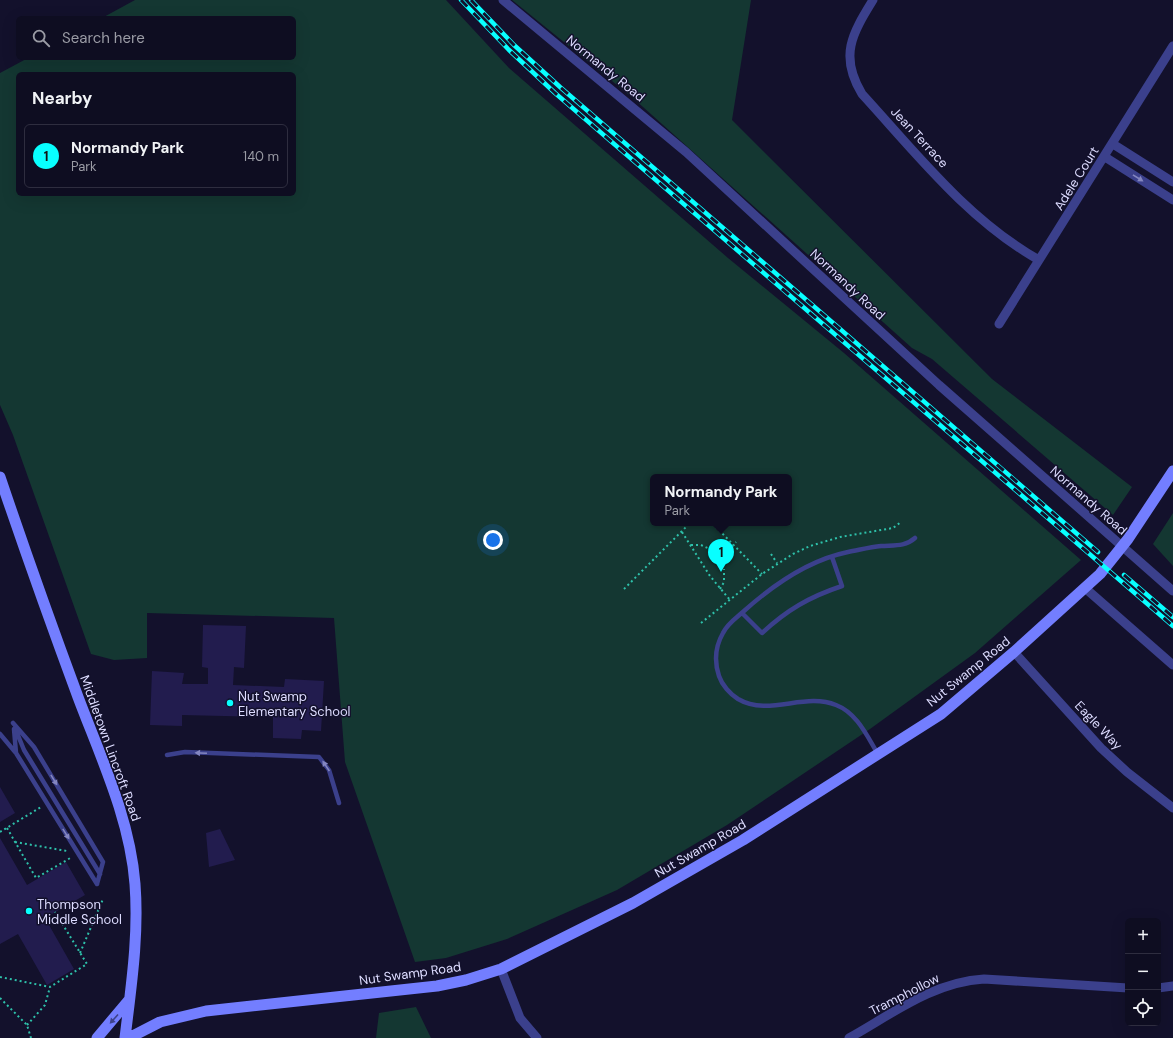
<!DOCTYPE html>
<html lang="en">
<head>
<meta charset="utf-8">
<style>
	body { margin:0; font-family:"DM Sans",sans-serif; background:#17162a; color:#f1f3f6 }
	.controls { position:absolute; right:12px; bottom:12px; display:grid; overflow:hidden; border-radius:6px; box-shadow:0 4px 16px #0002 }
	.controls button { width:36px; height:36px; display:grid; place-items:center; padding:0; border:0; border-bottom:1px solid #2e2d3f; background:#0e0d21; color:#f1f3f6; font:20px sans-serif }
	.you { position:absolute; left:493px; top:540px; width:14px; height:14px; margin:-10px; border:3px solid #fff; border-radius:50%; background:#1a73e8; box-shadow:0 0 0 6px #1a73e833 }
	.badge { display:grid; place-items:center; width:26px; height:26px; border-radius:50%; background:#08ffff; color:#111; font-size:13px; font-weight:700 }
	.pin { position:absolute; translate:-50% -33px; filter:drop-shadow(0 1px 2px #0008) }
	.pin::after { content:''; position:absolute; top:21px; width:14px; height:12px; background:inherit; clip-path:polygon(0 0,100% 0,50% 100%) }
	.popup { position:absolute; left:650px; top:474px; width:142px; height:52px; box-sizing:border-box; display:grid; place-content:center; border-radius:6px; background:#0e0d21; filter:drop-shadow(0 1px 3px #0005); font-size:13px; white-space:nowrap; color:#9b9ca5 }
	.popup b { font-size:15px; color:#f1f3f6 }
	.popup::after { content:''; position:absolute; left:50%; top:100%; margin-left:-8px; border:8px solid transparent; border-top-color:#0e0d21 }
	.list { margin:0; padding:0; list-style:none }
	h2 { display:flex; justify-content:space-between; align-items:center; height:52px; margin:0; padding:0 16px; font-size:17px }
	h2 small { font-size:13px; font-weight:400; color:#9b9ca5 }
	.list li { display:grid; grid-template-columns:26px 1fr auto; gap:12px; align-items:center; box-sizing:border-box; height:64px; margin:0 8px 8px; padding:0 8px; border:1px solid #2e2d3f; border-radius:6px }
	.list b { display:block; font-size:15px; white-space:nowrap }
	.list p { margin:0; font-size:13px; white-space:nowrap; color:#9b9ca5 }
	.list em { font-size:13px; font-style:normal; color:#9b9ca5 }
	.icon { flex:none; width:22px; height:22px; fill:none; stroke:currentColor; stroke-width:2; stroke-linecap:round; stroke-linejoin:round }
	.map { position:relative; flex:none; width:1173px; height:1038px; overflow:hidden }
	.search { position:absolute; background:#0e0d21; box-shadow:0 4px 16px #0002; left:16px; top:16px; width:280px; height:44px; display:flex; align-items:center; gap:10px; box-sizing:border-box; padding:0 14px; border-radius:6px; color:#9b9ca5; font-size:15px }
	.panel { position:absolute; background:#0e0d21; box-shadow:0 4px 16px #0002; left:16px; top:72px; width:280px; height:124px; border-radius:6px }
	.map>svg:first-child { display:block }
	.green { fill:#143732; fill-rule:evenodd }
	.building { fill:#221c4e }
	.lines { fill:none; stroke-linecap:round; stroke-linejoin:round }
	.path { stroke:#2ec1aa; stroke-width:2; stroke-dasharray:2 3; stroke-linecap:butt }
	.service { stroke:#3b408c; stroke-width:4.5 }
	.minor { stroke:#3b408c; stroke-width:9 }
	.secondary { stroke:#737eff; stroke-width:11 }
	.rail-casing { stroke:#08ffff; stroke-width:4.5 }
	.rail { stroke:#13112c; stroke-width:3; stroke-dasharray:9; stroke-linecap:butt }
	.oneway { fill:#8486c0 }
	.oneway2 { fill:#3e428b }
	.poi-dot { fill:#08ffff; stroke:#13112c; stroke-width:1.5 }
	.labels { text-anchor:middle; stroke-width:3; stroke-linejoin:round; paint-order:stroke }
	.street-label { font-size:13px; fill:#dddcff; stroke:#13112c }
	.poi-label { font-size:13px; fill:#dddcff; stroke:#13112c; text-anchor:start }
</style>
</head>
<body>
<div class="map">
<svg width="1173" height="1038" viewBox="0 0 1173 1038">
	<rect width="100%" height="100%" fill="#13112c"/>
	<path class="green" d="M135,0H446L509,68L728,258L844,353L1081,560L975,653L870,729L727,825L617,890L507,939L446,958L415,962L345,762L334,618L147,613V658L114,660L91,654L13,435L0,405V73L28,58H294V18H102ZM18,74H294V194H18ZM653,477H789V523H653Z
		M512,0H751L732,120L992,379L1132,487L1113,515L932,359L912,348L633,98Z
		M1173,513V566L1153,544Z
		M416,1007L431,1038H376L379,1013Z"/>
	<path class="building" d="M203,625L246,626L244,668L234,667L233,685L284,687L285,679L324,681L321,731L302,730L301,739L273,738V717L182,715V726L150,725L152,671L184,673L182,684H208V668L202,667Z
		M0,787L15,813L0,822Z
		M220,829L235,860L209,867L206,833Z
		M0,838L27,885L66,862L85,895L45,918L74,969L47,985L18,934L0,944Z"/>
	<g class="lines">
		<path class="path" d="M712,523L762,574
			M682,532L710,576L730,600
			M691,545H701L712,550
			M729,550L736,542
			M771,554L777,563
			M624,589L690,523
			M720,589L724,582V569
			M701,623L762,574L793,554L810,546L840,537L893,528L901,522
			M7,828L36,878L72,857
			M0,832L41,807
			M15,842L67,851
			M80,953L103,899
			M0,977L50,987L87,964L55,912
			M0,998L27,1025L31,1038
			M27,1025L45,1005L50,987"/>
		<path class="service" d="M742,613L762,633C787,610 809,597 842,586L832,557
			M13,723L34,747L103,862L97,884
			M15,728L24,750L100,874
			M14,729L16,753
			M0,734L16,753L97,884
			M878,754C867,736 857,713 836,705C804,692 769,717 738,699C730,694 722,685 719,676C714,661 715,647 723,633C727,624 736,618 744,611C773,585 809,560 848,552C859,550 870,547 881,546C894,545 905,547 915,538
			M167,755L185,752L319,757L329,770L339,803"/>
		<path class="minor" d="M503,0L686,152L939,385L1173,591
			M873,0C852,34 839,56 862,94C916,153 968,220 1039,260
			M1113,144L1173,182
			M1105,157L1173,200
			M999,324L1173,46
			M1085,588L1173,665
			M1014,652L1101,748L1127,772L1173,808
			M501,969L520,1018L537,1038
			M1158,988L1173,986
			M849,1038C892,1014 933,982 984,979L1128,988"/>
		<path class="secondary" d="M0,477C25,551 51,624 78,697C101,758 130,819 135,884C139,936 131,987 125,1038
			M97,1038L129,1000
			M129,1038L160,1022L206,1011L437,986L466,980L501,969L633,903L743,840L941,714L1014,652L1100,574L1128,539L1173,471"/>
		<g class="rail-casing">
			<path id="rail" d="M461,0L509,50L555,93L1173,626
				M471,0L514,45L560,87L1098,552
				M1124,575L1173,617"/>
		</g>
		<use href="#rail" class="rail"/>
	</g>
	<defs><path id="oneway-solid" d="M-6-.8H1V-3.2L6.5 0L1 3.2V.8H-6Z"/></defs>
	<g class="oneway">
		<use href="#oneway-solid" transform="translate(1138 178) rotate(32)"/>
		<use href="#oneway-solid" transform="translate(201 753) rotate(-177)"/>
		<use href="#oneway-solid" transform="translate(326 766) rotate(-124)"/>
		<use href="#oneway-solid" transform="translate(54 780) rotate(59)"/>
		<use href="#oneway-solid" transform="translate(66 834) rotate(58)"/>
	</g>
	<use class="oneway2" href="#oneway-solid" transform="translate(114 1019) rotate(132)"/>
	<g class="poi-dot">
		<circle cx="230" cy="703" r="4"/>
		<circle cx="29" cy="911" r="4"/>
	</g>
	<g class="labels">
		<g class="street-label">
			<text transform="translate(606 68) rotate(39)" y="5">Normandy Road</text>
			<text transform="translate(920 137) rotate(47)" y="5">Jean Terrace</text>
			<text transform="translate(1076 178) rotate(-58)" y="5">Adele Court</text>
			<text transform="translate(848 284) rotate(43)" y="5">Normandy Road</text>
			<text transform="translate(1089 500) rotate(41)" y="5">Normandy Road</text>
			<text transform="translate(968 671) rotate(-39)" y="5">Nut Swamp Road</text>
			<text transform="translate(1099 725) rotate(46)" y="5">Eagle Way</text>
			<text transform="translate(111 748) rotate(70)" y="5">Middletown Lincroft Road</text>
			<text transform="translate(700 848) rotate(-30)" y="5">Nut Swamp Road</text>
			<text transform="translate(410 973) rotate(-8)" y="5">Nut Swamp Road</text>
			<text transform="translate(904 994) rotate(-27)" y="5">Tramphollow</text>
		</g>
		<g class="poi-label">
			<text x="238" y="701">Nut Swamp<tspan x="238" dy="15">Elementary School</tspan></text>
			<text x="37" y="909">Thompson<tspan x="37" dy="15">Middle School</tspan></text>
		</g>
	</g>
</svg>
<div class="controls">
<button>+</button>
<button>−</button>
<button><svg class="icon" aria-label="locate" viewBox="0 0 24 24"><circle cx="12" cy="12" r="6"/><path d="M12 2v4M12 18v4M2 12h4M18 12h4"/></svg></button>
</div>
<div class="you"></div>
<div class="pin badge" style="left:721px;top:572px">1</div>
<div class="popup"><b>Normandy Park</b>Park</div>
<div class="search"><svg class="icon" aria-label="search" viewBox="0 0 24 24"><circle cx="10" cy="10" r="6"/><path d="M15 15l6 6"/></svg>Search here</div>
<section class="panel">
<h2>Nearby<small></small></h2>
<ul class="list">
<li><span class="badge">1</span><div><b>Normandy Park</b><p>Park</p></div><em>140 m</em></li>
</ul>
</section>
</div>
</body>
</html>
